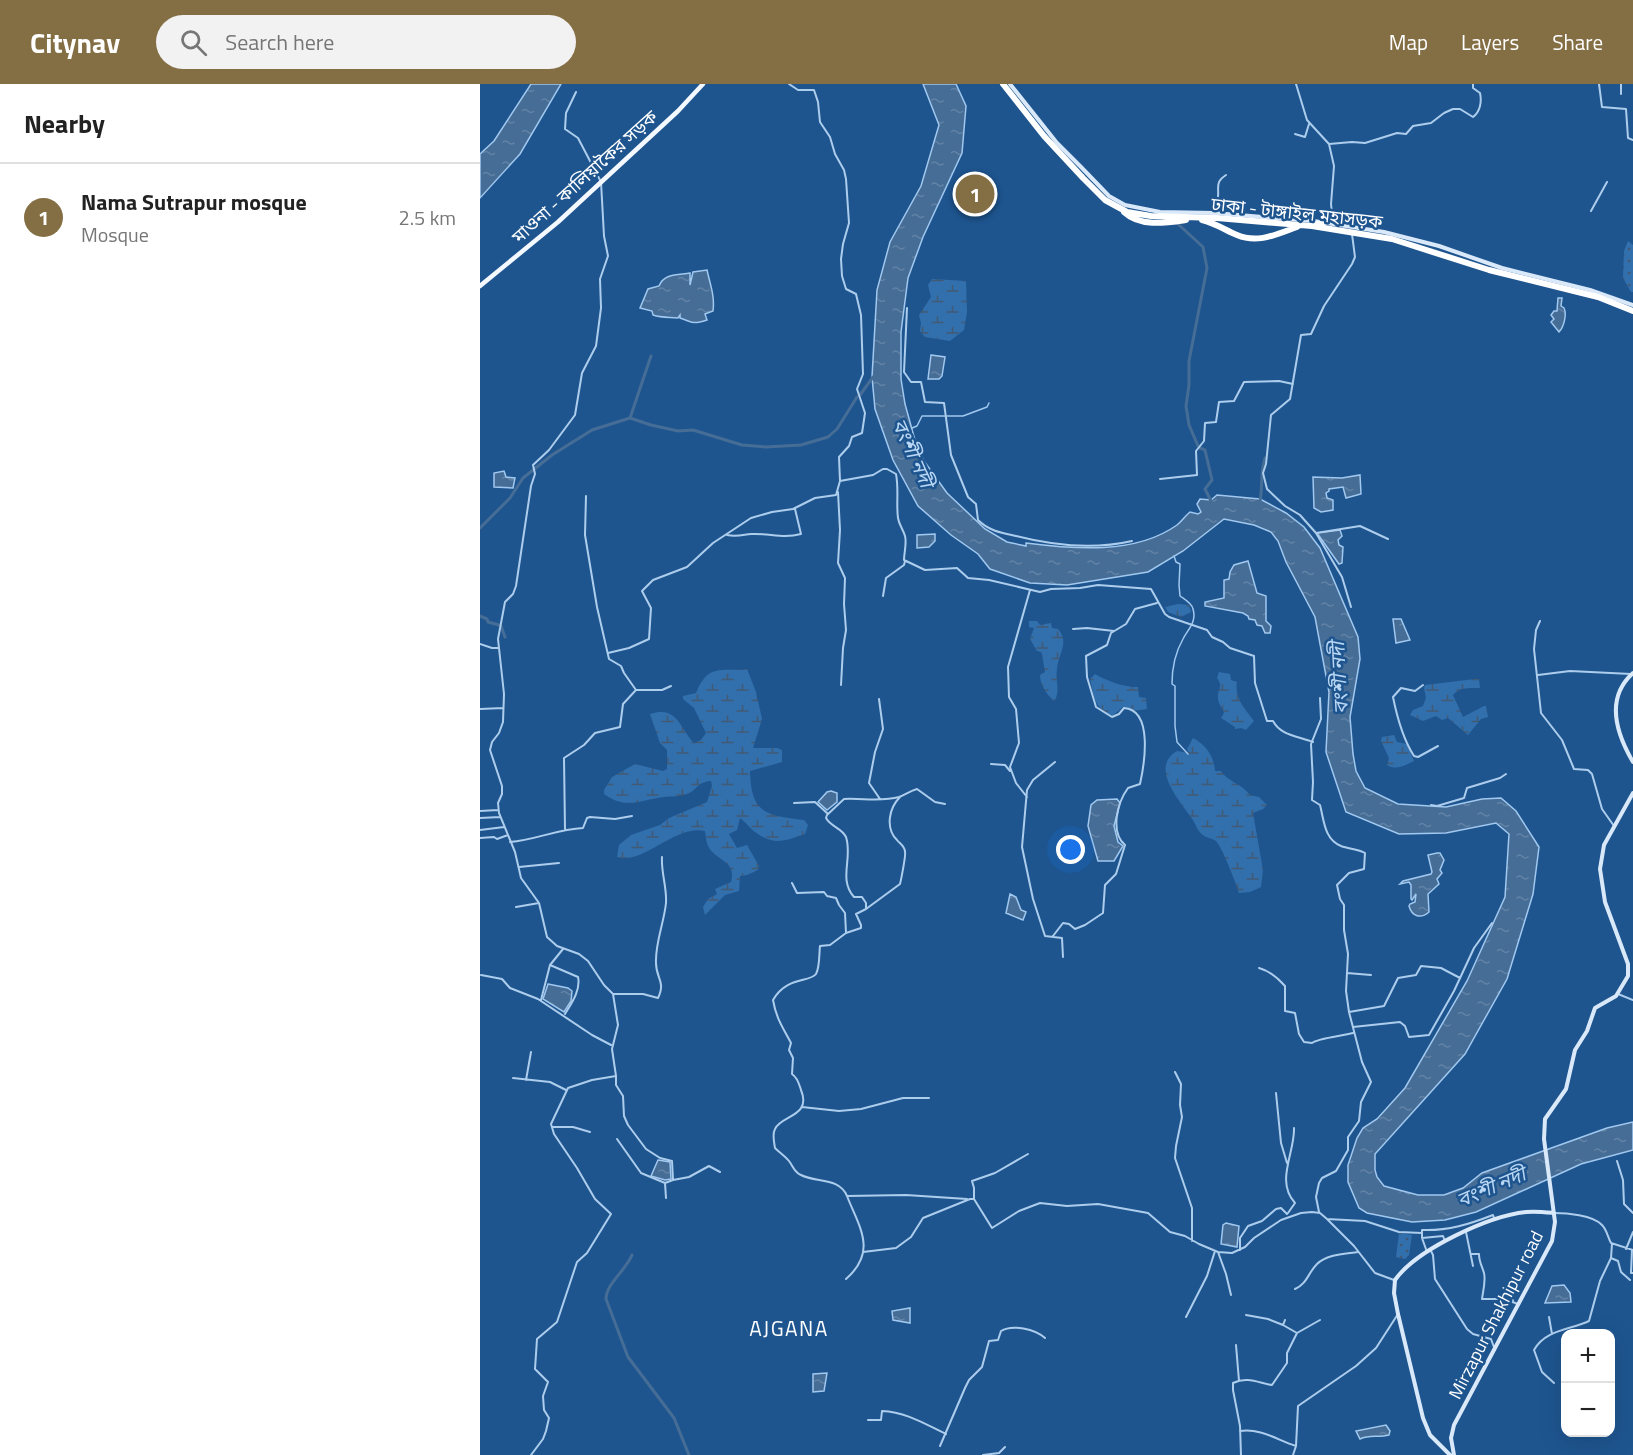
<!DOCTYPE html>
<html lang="en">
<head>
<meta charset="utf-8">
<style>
	body { margin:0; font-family:"Titillium Web","Noto Sans Bengali",sans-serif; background:#f2f2f2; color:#222 }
	.controls { position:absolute; right:18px; bottom:18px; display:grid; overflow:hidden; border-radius:12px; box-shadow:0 6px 24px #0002 }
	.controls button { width:54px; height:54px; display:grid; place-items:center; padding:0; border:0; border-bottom:2px solid #e0e0e0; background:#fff; color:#222; font:30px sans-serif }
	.you { position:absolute; left:591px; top:766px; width:21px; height:21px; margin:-15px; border:4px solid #fff; border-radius:50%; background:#1a73e8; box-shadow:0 0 0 9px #1a73e833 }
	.badge { display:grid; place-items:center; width:39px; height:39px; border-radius:50%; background:#846e44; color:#fff; font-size:20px; font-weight:700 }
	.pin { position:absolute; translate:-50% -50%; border:3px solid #fff; box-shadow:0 2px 6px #0006 }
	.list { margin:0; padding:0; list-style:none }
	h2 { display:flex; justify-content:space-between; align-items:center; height:78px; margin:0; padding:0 24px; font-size:26px }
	h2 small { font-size:20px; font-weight:400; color:#767676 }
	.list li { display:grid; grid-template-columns:39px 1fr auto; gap:18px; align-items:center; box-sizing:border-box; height:108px; padding:0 24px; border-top:2px solid #e0e0e0 }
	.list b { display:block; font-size:22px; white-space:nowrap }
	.list p { margin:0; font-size:20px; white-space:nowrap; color:#767676 }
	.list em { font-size:20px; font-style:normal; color:#767676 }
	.icon { flex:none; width:33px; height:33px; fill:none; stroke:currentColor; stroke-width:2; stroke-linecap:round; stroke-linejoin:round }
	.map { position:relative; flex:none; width:1153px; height:1371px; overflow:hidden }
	header { display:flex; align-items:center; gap:36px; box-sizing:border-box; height:84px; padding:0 30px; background:#846e44; color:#fff }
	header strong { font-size:28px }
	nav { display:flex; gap:33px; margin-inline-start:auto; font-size:21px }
	.search { width:420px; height:54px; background:#f2f2f2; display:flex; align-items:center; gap:15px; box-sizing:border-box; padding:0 21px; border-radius:33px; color:#767676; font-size:22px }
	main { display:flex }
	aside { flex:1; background:#fff }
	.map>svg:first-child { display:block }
	.wetland { fill:url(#wetland-marsh) }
	.park { fill:url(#park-dots) }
	.water { fill:url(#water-ripples); stroke:#a1c8ef; stroke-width:1.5 }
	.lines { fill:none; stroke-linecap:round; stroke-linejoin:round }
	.stream { stroke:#a1c8ef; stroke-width:1.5 }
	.canal { stroke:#466d96; stroke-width:3 }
	.street { stroke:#adcded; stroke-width:2 }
	.secondary { stroke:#dae9fa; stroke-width:4 }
	.primary { stroke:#f4f8ff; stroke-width:4.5 }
	.highway { stroke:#fff; stroke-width:6 }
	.labels { text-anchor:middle; stroke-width:5; stroke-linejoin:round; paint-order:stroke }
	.street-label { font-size:18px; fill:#fff; stroke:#1e558f }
	.water-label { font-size:20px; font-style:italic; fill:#b9d7f4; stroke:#1e558f }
	.quarter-label { font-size:21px; letter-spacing:1.5px; fill:#fff; stroke:#1e558f }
</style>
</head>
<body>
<header>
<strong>Citynav</strong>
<div class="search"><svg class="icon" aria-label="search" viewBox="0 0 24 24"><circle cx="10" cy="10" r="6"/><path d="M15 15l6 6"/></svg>Search here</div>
<nav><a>Map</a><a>Layers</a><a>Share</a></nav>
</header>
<main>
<aside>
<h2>Nearby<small></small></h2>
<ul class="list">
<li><span class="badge">1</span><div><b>Nama Sutrapur mosque</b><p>Mosque</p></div><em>2.5 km</em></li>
</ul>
</aside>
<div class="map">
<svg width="1153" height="1371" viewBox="0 0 1153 1371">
	<defs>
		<pattern id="wetland-marsh" width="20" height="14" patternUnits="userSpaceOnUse" patternTransform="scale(1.5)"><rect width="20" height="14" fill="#326fad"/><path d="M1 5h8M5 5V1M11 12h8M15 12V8" fill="none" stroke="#425a73"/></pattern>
		<pattern id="park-dots" width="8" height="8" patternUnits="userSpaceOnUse" patternTransform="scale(1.5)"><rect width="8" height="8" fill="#326fad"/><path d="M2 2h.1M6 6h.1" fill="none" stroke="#425a73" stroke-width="1.8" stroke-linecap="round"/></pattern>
		<pattern id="water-ripples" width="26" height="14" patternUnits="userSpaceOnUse" patternTransform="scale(1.5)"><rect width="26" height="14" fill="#466d96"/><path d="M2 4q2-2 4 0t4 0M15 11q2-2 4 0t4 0" fill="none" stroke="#6283a6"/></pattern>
	</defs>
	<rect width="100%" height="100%" fill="#1e558f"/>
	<path class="wetland" d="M452,195L486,197L487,228L484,246L470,257L445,253L440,247L441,239L439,231L451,213L448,201Z
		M698,520L709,521L711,528L701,533L688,528L685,523Z
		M549,537H557L560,541L571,539L572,544L578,545C590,558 578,571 577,585C575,596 581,609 574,617C567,611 560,601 560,591L565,588L562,570L561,568L557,567L550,555L554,544L549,543Z
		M267,585L276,608L282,635L273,664H297L302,666V678L270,687C271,730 286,731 324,736L328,741L325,750C307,756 295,762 278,750C271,746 266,738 260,734L257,746L249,750L257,764L267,761L279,782L278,786L267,791L260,792L259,807L245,811L225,831L223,823L228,815L237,810L235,805L251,798C257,776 235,777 228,762C226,758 226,752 225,747C195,740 162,782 137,773L139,761L151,751L180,741L189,734L227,718L232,702L231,697C216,698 218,706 207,710C200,713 191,712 184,713C160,716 146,726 124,710V706L132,693L155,680L183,687L187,685V666L180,659L170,630C197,621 199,643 214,659L221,656L226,649L214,624L203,615V612L216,609C228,579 240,588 267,585Z
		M739,588L750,590L751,596L757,598C754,614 765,625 774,637L766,646L761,644L755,645V643L741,634L744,629C743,625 738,619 738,614C737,605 744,603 737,594Z
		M615,590C625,596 645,604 658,603L659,613L666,614L667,625L654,627L650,624L643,623L632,632C613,623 615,614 610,595Z
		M995,595H999L1000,604C990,604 979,603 973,611L983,633L1004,622H1006L1008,633L1001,635L988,651L968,634L962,636L956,632L943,637L930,631L933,626L943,622L946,614L944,604L945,601Z
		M914,651L917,658L927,660L934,677C925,681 917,687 907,681L909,674L901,657L902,653Z
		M713,654C726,661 734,672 735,687H741C748,698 761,699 770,711L779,713L787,721L783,725L773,729L783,786L781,803L770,808L759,809C756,799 742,763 736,757C732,754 726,754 723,751C718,748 716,741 713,736C702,719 668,684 697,667L709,669L707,665Z"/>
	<path class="park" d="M1148,157L1153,161V208H1151L1143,194L1144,167Z
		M919,1149L932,1151L929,1171L925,1175L916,1173Z"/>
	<path class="water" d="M51,0H81L40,70L0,114V70L14,57Z
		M443,0H476L486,22L482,69L443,153L428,194L421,248V295L425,320L436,360L444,377L467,409L505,445L527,458L546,462V459C593,465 655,471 697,441C702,437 705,432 710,428L718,430L721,428L717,420L720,415L731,416L737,411L780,415L806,429L824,443L840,464L878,553L880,575L870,633L873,670L876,687L885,704L918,720L966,723L1002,715L1021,714L1036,727L1059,763L1053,810L1027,895L985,970L895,1070V1086L897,1093L904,1102L938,1111H964L983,1104L1002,1089L1127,1044L1153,1038V1066L1101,1080L996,1128L965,1136L932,1138L887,1129L879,1124L868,1098V1081L877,1054L883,1044L897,1035L925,1004L987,897L1025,813L1029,750L1016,739L966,749L919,750L866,728L846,668L849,608L835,533L806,478L798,457L791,448L774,441L744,435L703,467L668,488L587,501L550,499L510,485L498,470L471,451L438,422L413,376L395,325L392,293L397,206L410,158L441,102L459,41Z
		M227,186C230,200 235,212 233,227L225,230L227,236C211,241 213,238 200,234V231L198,234C190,233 182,234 173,231L172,227L160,224L168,205L179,202C184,189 199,191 210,189V201L213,188Z
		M1078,214H1082L1081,222L1084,224C1087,230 1084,243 1079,248L1071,238L1074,235L1071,231L1074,227H1077Z
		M451,271L465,273L462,292L459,295H448Z
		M24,387L26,393L35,394L33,404L14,403V389Z
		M880,391L881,410L866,414L863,403L849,405V407L846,409L847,414L853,416V426L841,428L834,424L833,393L862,394Z
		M860,446L862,452L858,456L859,461L863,463L862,479L859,480L837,449Z
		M455,450V457L449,463L437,464V451Z
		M768,477L777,509L786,512V537L791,542L790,549H785L782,542L777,541L775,536L769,535L768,532L763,529L725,522V518L744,514V496L749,495L750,488L754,481Z
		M913,535H921L930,556L916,559Z
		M351,707L357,709V718L347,726L338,718L347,708Z
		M637,715L640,719L634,742L638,758L643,762L634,777H618L608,742L611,721L617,716Z
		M957,769H960L964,776L960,786L962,789L957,795L959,800L948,810L949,828C941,835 932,833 929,822L930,820L935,818L936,810L932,816L931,815V801L929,798L920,800L923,797L951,790L952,788L948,771Z
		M530,810L536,813L541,826L546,828L543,836L526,829Z
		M68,900L88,904L92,907L91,917L84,928L63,915Z
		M178,1076L190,1078L191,1095L185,1096L171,1092Z
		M746,1139L759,1142L757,1163L741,1160L743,1141Z
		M1084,1201L1090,1209L1091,1218L1065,1219L1072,1202Z
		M430,1224V1239L413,1236L412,1227Z
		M347,1289L344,1307L333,1308V1290Z
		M906,1341L910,1347L909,1351C898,1354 890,1350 880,1355L876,1347Z"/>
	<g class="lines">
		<path class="stream" d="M467,332H483L507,323L509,319
			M432,344L437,342L442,332H465
			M694,472L696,478L700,480L699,501L700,512C704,515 712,519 713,525C717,538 708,545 703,555C695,569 692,584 692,600L695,602V642L697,658L708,670"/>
		<path class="canal" d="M698,140L723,163L727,184L709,277V301L706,322L709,341L718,362
			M380,311L393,293
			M150,334L171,341L198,347L213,346L262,361L286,363L321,361L348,353L357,345L377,313
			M720,364L725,366L732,396L725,405L732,419
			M780,417C783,402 780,389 785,374
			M0,444L30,414L43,394L72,371L112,346L150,334L171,272
			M0,532L7,535L8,538L19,541
			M21,542L25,553
			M152,1171C146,1186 126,1200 126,1215L148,1273L194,1334L209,1371"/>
		<path class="street" d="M816,0L827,36L849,60L854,82L851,120L853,139
			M1119,0L1122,23L1146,25L1148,54L1153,56
			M1141,0V10
			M815,50L825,53L829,40
			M849,60L872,58L885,59L917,49L926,50L933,42L951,39L964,29L973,25H980L993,33C1000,28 1002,18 1000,9L993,4V0
			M1111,127L1127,98
			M734,129C735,124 737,119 738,113C739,103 735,98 746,91
			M427,224L424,288L431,298H441L445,318L464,319L471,371L488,413L496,420L498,436C509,447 522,449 536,452C575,462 613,466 652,457
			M680,395L717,391L716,367L724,357L725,339L736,338L739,318L754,317L764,298L799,297L813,300
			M360,397L393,391L403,385H407L416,390C419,405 416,420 418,434C419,441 423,445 425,452C427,459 424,469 424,476L445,486L477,484L488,494L509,496L560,508L571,505L600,504L618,501L671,505L685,530L689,533L727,546L732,553L743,558L750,564L774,572L775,599L787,637H793C801,652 818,652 833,658
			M358,408L360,446L358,479L365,494L364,520L366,546L363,564L361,601
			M836,449L880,442L908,455
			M247,451C256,453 262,451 271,450C290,449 302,455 321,450L315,425
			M403,512L406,494L424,481L425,477
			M871,523L862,493L836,449L820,431L805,422L787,405L783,389L786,380L791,331L810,315L821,251L831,250L844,222L872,180L875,173L872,150
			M1060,537L1056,546L1054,565L1061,629L1082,656L1094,685L1108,686L1112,690L1122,725L1134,742
			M593,545L607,544L634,547
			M0,560L12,564H18
			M128,569L149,564L169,555L171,524L162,507L173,496L207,483L233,459L271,434L292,428L313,425L335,414L356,411L360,397L359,373L369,362L372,353L382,349L385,329L377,305L383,290L381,231L376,210L366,205L362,192L361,175L363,160L369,139L366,95L364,86L355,70L350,53L340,38L338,18L334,6H318L309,0
			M1058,591L1090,587L1151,590
			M943,601L935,607L921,604L913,613C917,633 923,655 934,672L938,673L958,662
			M156,606H182L191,602
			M399,615L403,645L395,668L389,699L400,715
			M0,625L23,624
			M575,678L553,696L547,706L542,763L553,815L565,852L582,854L583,873
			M511,680L525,681L530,687
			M547,713L536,699L530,683L539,659L536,625L529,613L528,583L550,506
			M314,719L335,718L348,730
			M951,721L957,722L984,714L987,704L1020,694L1026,690
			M0,727L18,726
			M0,734L20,733
			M85,745L84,674L104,661L115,649L140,643L143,620L156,606L144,589L141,582L129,575L117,523L105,451L106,412
			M0,746L24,743
			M0,754L14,753L17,755L28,751
			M30,758C55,756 78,745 103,744L107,734L110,733L135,735L152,732
			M39,783L79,779
			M312,799L317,809L344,808L347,812L356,814L359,821L365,829L366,849L350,861L340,862C339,869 340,883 336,890C329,899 307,892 293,916C296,934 303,944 311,959L309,966L313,974L312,990C318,994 319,1000 321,1006C332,1033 301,1031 295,1045C292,1050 294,1058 295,1064C299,1068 305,1072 309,1077C313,1082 314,1088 321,1091C336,1099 359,1093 367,1112L426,1111L487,1115
			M36,823L59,819
			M386,825L420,800C421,796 426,771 425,768C425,762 420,760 417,756C405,744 409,724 420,713
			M366,849L381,844V841L376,830L386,825V819L382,813H374C358,795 373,774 366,753C362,744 351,743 346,734L347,731L364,715C382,714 402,718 419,713C425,711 430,707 437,705L455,718L465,720
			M573,852L583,839L589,840L595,845L605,841L623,829L625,801L636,790L645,761C630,748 637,719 648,704L660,700C664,682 674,626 644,624L639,630L632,633L616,623L607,593L606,572L627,561L631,549L646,540L655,525L677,519
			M70,881L98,893C101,906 91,920 85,930
			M779,884C790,887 797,893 805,902V927L815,929L819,950L824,958L832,959C838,954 862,952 873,949
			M867,889L891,891
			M1,891L22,895L30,904L58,915L112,951L131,961
			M133,910H163L178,914C186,897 176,895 176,879C175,859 184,839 186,819C187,803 181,789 182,773
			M1138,910L1153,916
			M61,916L70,881L83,865
			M869,928L904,922L918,894L936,891L941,882L961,884L980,894
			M873,943L920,938L925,942L929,953L949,951L974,907L994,864L1012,839
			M695,988L701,1000L700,1021L702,1033L696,1062L695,1074L712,1124V1157
			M136,992V1001L143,1012L144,1032L148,1041L166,1065L180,1074L192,1077L193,1096L185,1099L186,1114
			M33,994L70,998L86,1006
			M46,996L51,968
			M796,1009L801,1059L807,1079
			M322,1023L359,1027L381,1025L423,1014H449
			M72,1043H93L110,1048
			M137,1055L161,1089L185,1099
			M1137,1077L1143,1096L1144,1120L1153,1129
			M193,1096L209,1093L229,1082L240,1088
			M494,1115V1104L492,1097L515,1089L548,1070
			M839,1128L836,1113L839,1099L842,1094L856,1087L868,1066V1053L879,1037L881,1018L891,998L882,978L869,928L866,907L868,870L864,846V821L860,815L857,801L869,789L884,785L885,769C878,765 869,765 861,762C844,755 844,736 840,721L832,716L833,698L831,660L841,635L840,614
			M808,1129L815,1119C795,1097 815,1069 814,1044
			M1074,1129C1086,1129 1113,1131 1122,1141C1127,1146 1128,1154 1131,1159L1153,1166
			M847,1135L885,1137L919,1148L942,1149
			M986,1148L993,1182
			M942,1154V1146C968,1147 990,1140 1013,1131L1014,1134
			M950,1165L953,1171L955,1195L987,1245L993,1250L1011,1255L1015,1266
			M1146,1165L1153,1148
			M760,1166V1154L768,1142L782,1137L796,1125L801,1124L807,1130
			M1152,1166L1151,1189H1153
			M383,1168L416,1164L431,1153L443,1134L490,1115H494L512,1144L539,1127L560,1119L587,1122L618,1120L668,1129L690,1148L705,1152L719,1160L738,1168L752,1169L765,1163L774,1154L801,1136L821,1129L832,1128L840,1129L847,1135L874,1162L895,1189L914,1196
			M738,1168L746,1190L751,1211
			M947,1168L942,1154L963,1152L965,1157
			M991,1170H999C999,1178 1002,1182 1004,1189C1006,1197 1003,1207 1002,1215H1024L1038,1220
			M1131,1174L1138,1177L1141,1188L1150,1196
			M366,1195C398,1167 379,1143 367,1112
			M815,1205C827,1200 828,1189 837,1180C847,1170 865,1170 878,1168
			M1033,1217L1030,1210L1034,1190
			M766,1231L788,1235L803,1241L805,1236
			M706,1233L727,1192L735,1167
			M1069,1233L1072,1250
			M803,1241L817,1249L840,1236
			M756,1261L759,1297
			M1074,1299L1062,1288L1054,1266C1066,1245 1091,1246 1109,1237L1120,1197L1131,1174L1132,1160
			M388,1336H401L402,1327C426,1328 445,1340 466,1350
			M760,1347C781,1344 797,1356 816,1362
			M460,1362L485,1304L489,1296L502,1283L509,1257L518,1256L521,1247C532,1240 555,1245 565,1254
			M51,1371L63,1355L66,1347L69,1334L64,1326L63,1312L68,1298L55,1285L57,1255L77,1238L97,1178L107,1169L131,1130L115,1115L97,1084L74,1050L71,1040L88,1004L112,996L136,992L132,965L138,941L133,910L124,901L108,877L99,870L77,862L67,853L59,819L41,794L35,768L19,729L18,719L22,710V702L10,666L12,658L19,649L23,638L24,610L18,555L25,518L33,510L36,502L51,402L55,390L53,381L69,366L95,331L102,289L116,262L121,224L120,195L128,172L124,152L121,98L98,54L85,45L86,29L96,8
			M503,1371L519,1369L525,1363
			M761,1371L760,1342L753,1306V1299C767,1292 779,1299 792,1301L807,1279V1269L817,1249
			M813,1371L816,1362L818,1322L876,1282L896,1264L918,1230"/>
		<path class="secondary" d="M530,0L577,59L601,83L629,112L645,121L680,128L734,129L834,137L904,148L959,162L1022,184L1110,206L1153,221
			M1153,589C1125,614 1136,649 1153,678
			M970,1371L950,1351L943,1334L918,1230L914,1209L915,1196C937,1165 1009,1132 1046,1128C1055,1127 1064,1128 1074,1129
			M974,1371L971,1354L974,1341L1072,1157L1075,1138L1064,1055L1065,1035L1086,1005L1095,966L1107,947L1115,924L1136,912L1148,892V880L1125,818L1120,785L1124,761L1153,709"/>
		<path class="primary" d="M0,202L78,138L198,27L223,0"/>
		<path class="highway" d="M523,0L564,52L603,94L625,116L647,128L671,132L737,134L832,142L912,155L1009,186L1118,213L1153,227
			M644,128C660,143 685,139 706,136
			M722,136C735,139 745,146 757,151C778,160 797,150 817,143
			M837,140L847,138"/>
	</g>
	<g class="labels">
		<g class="street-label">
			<text transform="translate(105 93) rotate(-42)" y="6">মাওনা - কালিয়াকৈর সড়ক</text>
			<text transform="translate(817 129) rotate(6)" y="6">ঢাকা - টাঙ্গাইল মহাসড়ক</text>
			<text transform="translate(1016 1231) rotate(-63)" y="6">Mirzapur Shakhipur road</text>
		</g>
		<g class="water-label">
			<text transform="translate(433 369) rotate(66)" y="7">বংশী নদী</text>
			<text transform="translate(859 594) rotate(-93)" y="7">বংশী নদী</text>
			<text transform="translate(1011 1103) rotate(-23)" y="7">বংশী নদী</text>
		</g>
		<g class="quarter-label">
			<text x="309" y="1252">AJGANA</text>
		</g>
	</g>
</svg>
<div class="controls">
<button>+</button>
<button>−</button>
</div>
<div class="you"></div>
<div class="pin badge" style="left:495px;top:110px">1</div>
</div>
</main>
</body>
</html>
